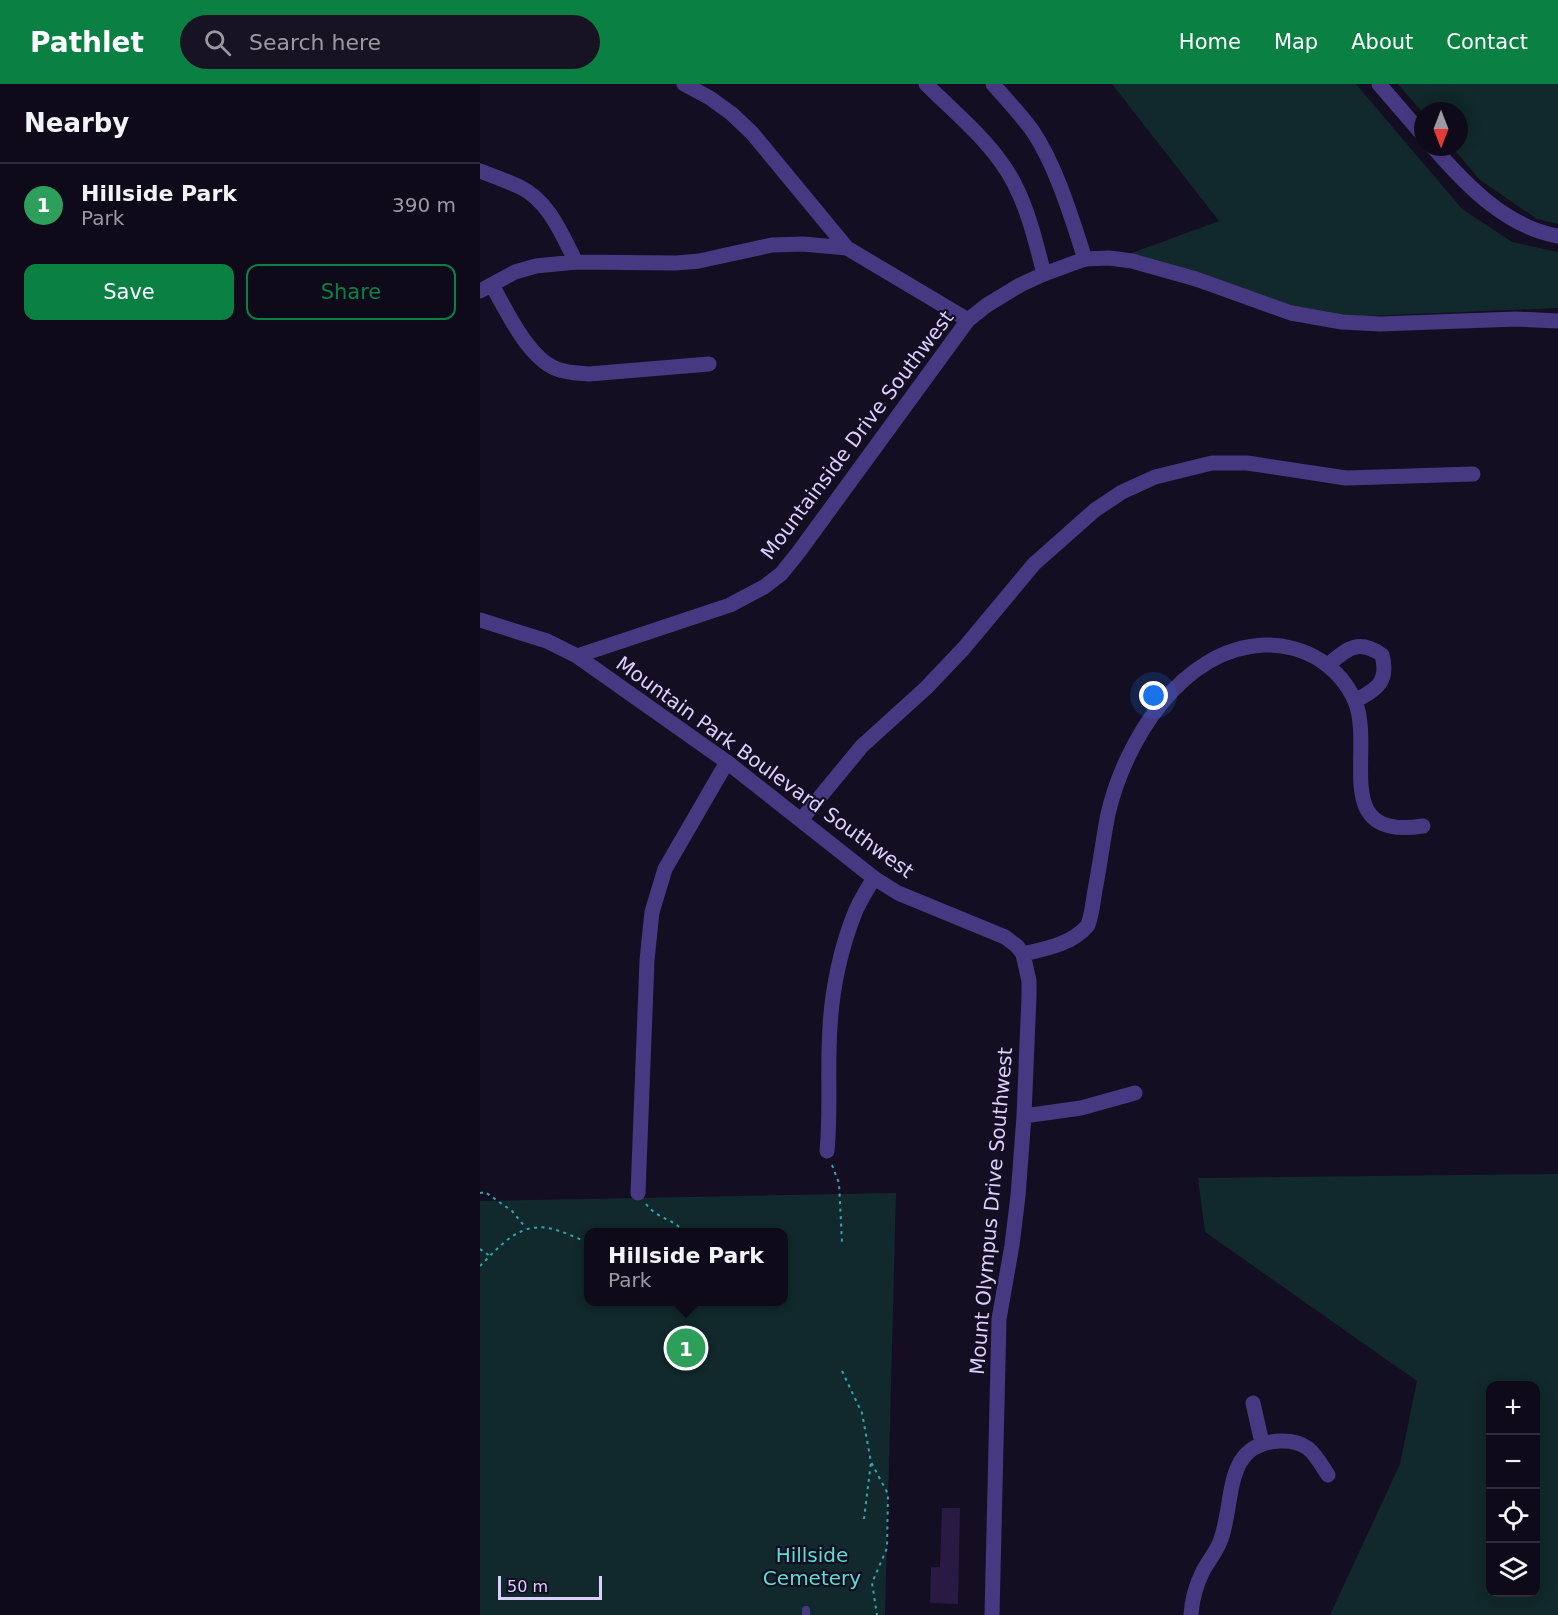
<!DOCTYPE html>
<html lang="en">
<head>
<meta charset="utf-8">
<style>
	body { margin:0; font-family:"DejaVu Sans",sans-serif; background:#181323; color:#f1f3f6 }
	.controls { position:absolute; right:18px; bottom:18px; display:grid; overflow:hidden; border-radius:12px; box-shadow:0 3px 15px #0003 }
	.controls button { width:54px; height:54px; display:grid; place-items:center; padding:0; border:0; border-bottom:2px solid #2f2b39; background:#0f0a1a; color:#f1f3f6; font:30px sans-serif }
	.compass { position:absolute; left:934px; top:18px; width:54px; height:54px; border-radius:50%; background:#0f0a1a; box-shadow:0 3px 15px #0003; rotate:180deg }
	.scale { position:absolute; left:18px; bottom:15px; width:104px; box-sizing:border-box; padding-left:6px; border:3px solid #dcd0ff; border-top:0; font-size:16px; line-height:21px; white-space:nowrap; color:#dcd0ff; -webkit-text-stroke:4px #140e22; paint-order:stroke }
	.you { position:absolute; left:674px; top:612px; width:21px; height:21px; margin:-15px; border:4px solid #fff; border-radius:50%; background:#1a73e8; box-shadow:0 0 0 9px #1a73e833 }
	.badge { display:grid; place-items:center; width:39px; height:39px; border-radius:50%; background:#0b8043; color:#fff; font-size:20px; font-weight:700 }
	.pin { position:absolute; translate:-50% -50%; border:3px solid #fff; box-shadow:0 2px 6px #0006 }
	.popup { position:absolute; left:104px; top:1144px; width:204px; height:78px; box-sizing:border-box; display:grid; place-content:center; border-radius:12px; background:#0f0a1a; filter:drop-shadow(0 2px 4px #0005); font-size:20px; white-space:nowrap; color:#9b9aa2 }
	.popup b { font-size:22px; color:#f1f3f6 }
	.popup::after { content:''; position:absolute; left:50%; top:100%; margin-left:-12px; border:12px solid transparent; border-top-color:#0f0a1a }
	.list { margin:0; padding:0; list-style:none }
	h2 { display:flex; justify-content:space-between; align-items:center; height:78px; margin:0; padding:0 24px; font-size:26px }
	h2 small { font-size:20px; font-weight:400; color:#9b9aa2 }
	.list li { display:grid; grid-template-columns:39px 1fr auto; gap:18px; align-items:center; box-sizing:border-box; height:84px; padding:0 24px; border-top:2px solid #2f2b39 }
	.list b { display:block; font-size:22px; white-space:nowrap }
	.list p { margin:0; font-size:20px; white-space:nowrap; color:#9b9aa2 }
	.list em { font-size:20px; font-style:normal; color:#9b9aa2 }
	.actions { display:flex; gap:12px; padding:18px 24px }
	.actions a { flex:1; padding:14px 0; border:2px solid #0b8043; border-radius:12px; text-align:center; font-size:21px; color:#0b8043 }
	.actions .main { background:#0b8043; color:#fff }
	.icon { flex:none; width:33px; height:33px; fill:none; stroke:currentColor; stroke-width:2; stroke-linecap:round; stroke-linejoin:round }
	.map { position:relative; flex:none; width:1078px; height:1531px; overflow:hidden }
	header { display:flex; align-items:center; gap:36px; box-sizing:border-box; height:84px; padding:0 30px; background:#0b8043; color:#fff }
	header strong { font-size:28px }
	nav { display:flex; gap:33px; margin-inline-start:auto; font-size:21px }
	.search { width:420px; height:54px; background:#181323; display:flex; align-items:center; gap:15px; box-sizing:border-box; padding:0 21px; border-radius:33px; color:#9b9aa2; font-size:22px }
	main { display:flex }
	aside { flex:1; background:#0f0a1a }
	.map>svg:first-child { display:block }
	.green { fill:#11292c; fill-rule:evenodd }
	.building { fill:#291a43 }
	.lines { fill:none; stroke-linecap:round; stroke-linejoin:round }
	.path { stroke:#2fa7b3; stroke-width:2; stroke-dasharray:3 4.5; stroke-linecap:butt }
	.service { stroke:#473981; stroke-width:8 }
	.minor { stroke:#473981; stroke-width:15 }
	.tertiary { stroke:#473981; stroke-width:15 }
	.labels { text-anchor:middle; stroke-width:4.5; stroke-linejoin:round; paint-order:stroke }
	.street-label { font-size:20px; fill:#dcd0ff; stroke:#140e22 }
	.park-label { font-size:20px; fill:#5cded1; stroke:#140e22 }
</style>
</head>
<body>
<header>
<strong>Pathlet</strong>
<div class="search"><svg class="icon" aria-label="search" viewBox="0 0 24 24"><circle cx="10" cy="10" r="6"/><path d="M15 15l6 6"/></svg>Search here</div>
<nav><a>Home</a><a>Map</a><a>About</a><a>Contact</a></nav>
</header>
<main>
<aside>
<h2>Nearby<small></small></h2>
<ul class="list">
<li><span class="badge" style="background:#2e9e5b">1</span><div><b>Hillside Park</b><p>Park</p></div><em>390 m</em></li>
</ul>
<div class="actions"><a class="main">Save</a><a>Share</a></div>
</aside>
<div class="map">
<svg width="1078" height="1531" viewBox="0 0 1078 1531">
	<rect width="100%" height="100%" fill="#140e22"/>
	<path class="green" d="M632,0H876L982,125L1032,158L1078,168V224L863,233L712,202L649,170L739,137Z
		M918,0H1078V140L1057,135L1000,96L972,63H979V27H943V29Z
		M1078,1090V1531H850L920,1380L937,1297L725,1148L718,1094ZM1011,1302H1056V1508H1011Z
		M416,1109L405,1531H0V1117ZM109,1148H304V1218H109Z"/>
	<path class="building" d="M462,1424H480L478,1520L450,1519L451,1483H460Z"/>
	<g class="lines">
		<path class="path" d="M352,1081L359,1099L362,1159
			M0,1109L5,1108L32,1127L46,1144
			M166,1120C178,1136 196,1135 203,1148
			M0,1165L10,1172
			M0,1182C19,1163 38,1139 68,1144C81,1146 96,1154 109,1159
			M362,1287L382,1329L391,1378L408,1410L407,1464L392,1499L397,1531
			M384,1435L391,1378"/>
		<path class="service" d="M326,1531V1526"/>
		<path class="minor" d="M204,0L230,14L252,30L272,49L367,164
			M446,0C476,30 514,60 534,99C549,128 556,159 564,190
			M513,0C526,15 540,30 552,46C576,81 592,135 605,175
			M0,87C13,92 27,97 40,103C69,117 82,151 96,178
			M12,201C26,226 48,274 77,285C87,289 98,289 109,290L229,280
			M0,207L35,188L56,182L96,178L196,179L219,177L292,161L323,160L367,164L488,236
			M848,581C867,565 878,554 902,571C909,598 897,605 875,617
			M321,736L382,662L446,604L484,564L554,480L615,426L642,408L675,393L732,379H767L866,394L993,390
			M544,1032L601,1024L655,1009
			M347,1067C351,1026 347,984 350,943C352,905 361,862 376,826C381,815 388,804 394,794
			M158,1109L167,876L172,828L185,785L247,678
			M773,1319L782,1359
			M512,1531L519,1235L532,1161L538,1112L544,1032L549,912V897L543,870C565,865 593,860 608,841C612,830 613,818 615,806C620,781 623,755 628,730C645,657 701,565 784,561C803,560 824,566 840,576C855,586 868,601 875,617C895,667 849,757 943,742
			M711,1531C712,1515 716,1501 723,1487C729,1476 737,1467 741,1455C755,1416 743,1359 800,1357C828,1356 834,1369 848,1391"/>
		<path class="tertiary" d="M899,0L943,51
			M953,63C986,101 1026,143 1078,152
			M0,536L67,557L97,572L247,678L394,794L418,809L525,853L537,862L543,870
			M97,572L250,521L284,503L301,490L318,469L488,236L507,221L540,201L564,190L605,175L629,174L652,177L716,195L811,229L862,238L900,240L1036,235L1078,237"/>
	</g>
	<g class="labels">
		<g class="street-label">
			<text transform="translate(377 351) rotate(-53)" y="7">Mountainside Drive Southwest</text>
			<text transform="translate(285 683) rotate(36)" y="7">Mountain Park Boulevard Southwest</text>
			<text transform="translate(511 1127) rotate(-85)" y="7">Mount Olympus Drive Southwest</text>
		</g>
		<g class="park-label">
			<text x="332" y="1478">Hillside<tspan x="332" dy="23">Cemetery</tspan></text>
		</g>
	</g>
</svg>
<div class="controls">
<button>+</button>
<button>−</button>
<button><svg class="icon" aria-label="locate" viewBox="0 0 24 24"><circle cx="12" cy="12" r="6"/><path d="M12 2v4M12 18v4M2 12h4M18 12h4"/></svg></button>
<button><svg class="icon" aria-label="layers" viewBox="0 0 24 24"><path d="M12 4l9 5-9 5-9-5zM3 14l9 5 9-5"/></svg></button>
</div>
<svg class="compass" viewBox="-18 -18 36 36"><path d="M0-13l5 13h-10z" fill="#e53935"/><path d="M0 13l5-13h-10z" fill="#9b9aa2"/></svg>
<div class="scale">50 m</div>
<div class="you"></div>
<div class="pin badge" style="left:206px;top:1264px;background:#2e9e5b">1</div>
<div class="popup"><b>Hillside Park</b>Park</div>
</div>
</main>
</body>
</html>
